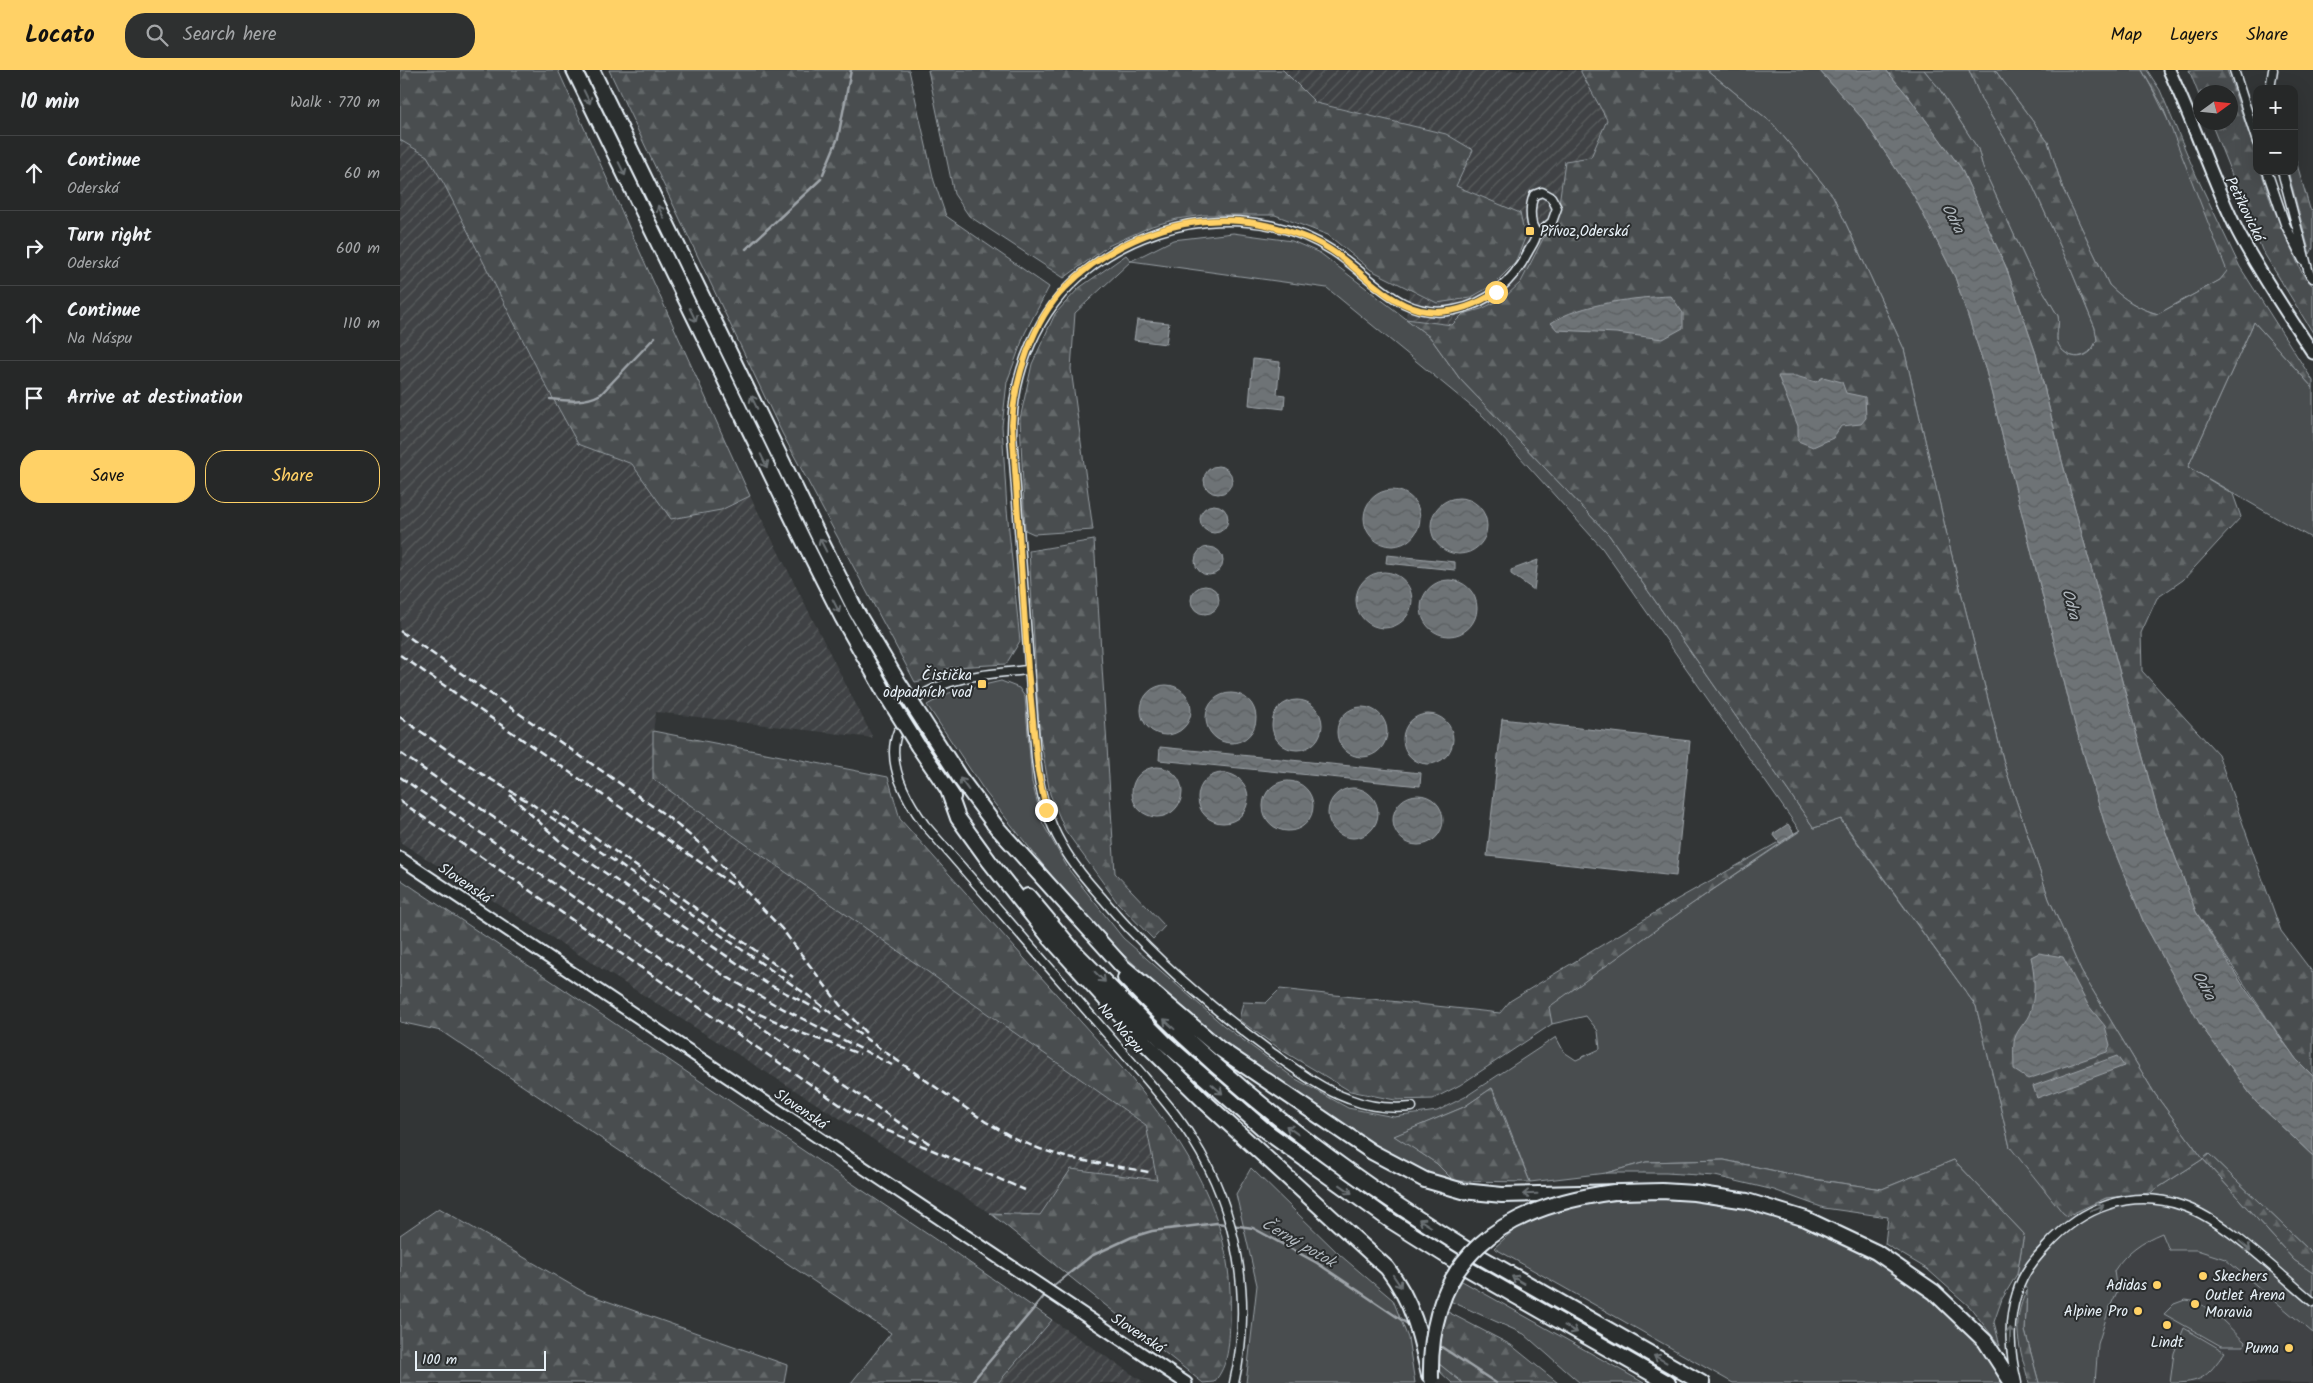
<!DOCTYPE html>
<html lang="en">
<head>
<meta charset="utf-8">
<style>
	body { margin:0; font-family:Kalam,sans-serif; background:#2e3030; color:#f1f3f6 }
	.controls { position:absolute; right:15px; top:15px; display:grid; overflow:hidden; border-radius:10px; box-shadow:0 5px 20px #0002 }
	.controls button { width:45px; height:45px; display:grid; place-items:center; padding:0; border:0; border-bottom:1px solid #424445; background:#262828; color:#f1f3f6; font:25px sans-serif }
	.compass { position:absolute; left:1793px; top:15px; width:45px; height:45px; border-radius:50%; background:#262828; box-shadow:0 5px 20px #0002; rotate:75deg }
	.scale { position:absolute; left:15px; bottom:12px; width:131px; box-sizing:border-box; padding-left:5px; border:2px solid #e8f1f8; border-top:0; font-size:14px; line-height:18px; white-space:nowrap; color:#e8f1f8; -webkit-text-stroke:4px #2a2d2e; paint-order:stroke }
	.stop { position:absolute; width:15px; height:15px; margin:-11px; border:4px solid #ffd166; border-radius:50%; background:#fff }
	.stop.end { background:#ffd166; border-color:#fff; box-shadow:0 1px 5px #0008 }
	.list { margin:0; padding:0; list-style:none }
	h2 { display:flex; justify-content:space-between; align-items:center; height:65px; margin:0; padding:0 20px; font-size:21px }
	h2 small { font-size:16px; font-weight:400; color:#a4a6a8 }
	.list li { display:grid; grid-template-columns:32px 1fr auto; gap:15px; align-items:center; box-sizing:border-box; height:75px; padding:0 20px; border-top:1px solid #424445 }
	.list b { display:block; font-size:19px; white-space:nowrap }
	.list p { margin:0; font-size:16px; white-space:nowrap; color:#a4a6a8 }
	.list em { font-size:16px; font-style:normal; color:#a4a6a8 }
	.actions { display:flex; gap:10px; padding:15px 20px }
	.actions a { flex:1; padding:11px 0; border:1px solid #ffd166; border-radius:20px; text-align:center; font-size:18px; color:#ffd166 }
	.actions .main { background:#ffd166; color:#111 }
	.icon { flex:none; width:28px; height:28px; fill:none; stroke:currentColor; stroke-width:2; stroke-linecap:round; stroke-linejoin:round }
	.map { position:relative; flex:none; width:1913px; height:1313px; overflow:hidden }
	header { display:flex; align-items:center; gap:30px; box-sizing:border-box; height:70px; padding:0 25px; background:#ffd166; color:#111 }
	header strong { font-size:24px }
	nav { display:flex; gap:28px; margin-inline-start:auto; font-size:18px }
	.search { width:350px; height:45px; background:#2e3030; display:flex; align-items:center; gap:12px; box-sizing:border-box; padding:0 18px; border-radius:20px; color:#a4a6a8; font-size:19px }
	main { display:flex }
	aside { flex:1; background:#262828 }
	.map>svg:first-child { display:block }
	.built { fill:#3f4244 }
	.industrial { fill:url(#industrial-furrows) }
	.green { fill:#494d4f; stroke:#989fa4 }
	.forest { fill:url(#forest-firs); stroke:#989fa4 }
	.water { fill:url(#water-waves); stroke:#9fa5aa }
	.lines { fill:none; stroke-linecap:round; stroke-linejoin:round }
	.stream { stroke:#9fa5aa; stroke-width:2.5 }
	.street-casing { stroke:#e8f1f8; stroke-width:11 }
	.secondary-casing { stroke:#e8f1f8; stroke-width:15 }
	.highway-casing { stroke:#e8f1f8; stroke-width:18 }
	.street { stroke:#2a2d2e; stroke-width:8 }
	.secondary { stroke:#2a2d2e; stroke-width:11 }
	.highway { stroke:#2a2d2e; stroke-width:14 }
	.rail { stroke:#e8f1f8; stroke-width:2.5; stroke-dasharray:8 4; stroke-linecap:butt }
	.highway-bridge-casing { stroke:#e8f1f8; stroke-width:18; stroke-linecap:butt }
	.highway-bridge { stroke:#2a2d2e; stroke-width:14 }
	.oneway { stroke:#6c7275 }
	.route { stroke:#ffd166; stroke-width:6 }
	.poi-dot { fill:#ffd166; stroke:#2a2d2e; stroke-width:2 }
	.labels { text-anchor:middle; stroke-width:4; stroke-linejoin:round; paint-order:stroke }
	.street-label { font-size:15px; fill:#e8f1f8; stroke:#2a2d2e }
	.poi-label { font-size:15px; fill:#e8f1f8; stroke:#2a2d2e; text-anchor:end }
	.water-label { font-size:16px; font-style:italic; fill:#b1b8be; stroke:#2a2d2e }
</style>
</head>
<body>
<header>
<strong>Locato</strong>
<div class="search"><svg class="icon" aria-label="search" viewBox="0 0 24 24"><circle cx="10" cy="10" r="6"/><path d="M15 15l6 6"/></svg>Search here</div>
<nav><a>Map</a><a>Layers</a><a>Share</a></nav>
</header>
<main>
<aside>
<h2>10 min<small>Walk · 770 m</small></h2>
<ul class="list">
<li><svg class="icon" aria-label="ahead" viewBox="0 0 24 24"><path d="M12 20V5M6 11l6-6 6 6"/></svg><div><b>Continue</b><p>Oderská</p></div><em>60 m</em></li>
<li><svg class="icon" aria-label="right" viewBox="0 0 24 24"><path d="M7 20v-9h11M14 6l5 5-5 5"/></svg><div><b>Turn right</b><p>Oderská</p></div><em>600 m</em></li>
<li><svg class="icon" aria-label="ahead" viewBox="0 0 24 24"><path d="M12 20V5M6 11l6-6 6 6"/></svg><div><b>Continue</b><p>Na Náspu</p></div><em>110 m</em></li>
<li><svg class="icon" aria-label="arrive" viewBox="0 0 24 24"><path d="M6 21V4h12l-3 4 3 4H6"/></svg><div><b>Arrive at destination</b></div></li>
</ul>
<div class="actions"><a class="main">Save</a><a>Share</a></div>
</aside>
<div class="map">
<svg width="1913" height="1313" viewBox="0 0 1913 1313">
	<defs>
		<pattern id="industrial-furrows" width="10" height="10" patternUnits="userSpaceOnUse" patternTransform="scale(1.25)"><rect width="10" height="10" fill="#3f4244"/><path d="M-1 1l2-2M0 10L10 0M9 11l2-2" fill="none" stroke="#5b5e60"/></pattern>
		<pattern id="forest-firs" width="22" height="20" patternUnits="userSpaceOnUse" patternTransform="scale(1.25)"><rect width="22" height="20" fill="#494d4f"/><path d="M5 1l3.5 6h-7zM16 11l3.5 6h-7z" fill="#636769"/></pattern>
		<pattern id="water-waves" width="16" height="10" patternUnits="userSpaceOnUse" patternTransform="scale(1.25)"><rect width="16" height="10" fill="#6e7376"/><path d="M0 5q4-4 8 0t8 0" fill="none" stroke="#5a5e60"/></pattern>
	</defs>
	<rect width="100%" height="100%" fill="#323536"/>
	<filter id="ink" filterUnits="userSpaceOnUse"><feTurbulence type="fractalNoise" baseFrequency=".02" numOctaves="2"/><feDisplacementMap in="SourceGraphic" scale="10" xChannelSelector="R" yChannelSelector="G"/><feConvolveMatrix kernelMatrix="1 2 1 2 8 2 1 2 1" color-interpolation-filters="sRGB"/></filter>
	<g filter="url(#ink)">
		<path class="built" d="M1762,1162L1765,1174L1772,1181H1803L1815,1184L1834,1195L1913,1263V1313H1695L1698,1274L1709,1239L1717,1222L1714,1201L1725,1187L1740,1173Z"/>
		<path class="industrial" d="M883,0H1181V2L1207,49L1191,87L1165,92L1156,155L1143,169L1121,212L1104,228L1081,239L1063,244L1052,255L1006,249L1009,221L1037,233L1070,228L1093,215L1115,193L1125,168L1120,143L1056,116L1072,80L1046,64L916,33Z
			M0,70L27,86L44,114L143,310L178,374L232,394L271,448L321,440L350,426L473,668L256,642L253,661V709L746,1055L757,1111L672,1099L640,1145L590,1143L0,772Z
			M652,1250L745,1313H598Z"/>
		<path class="green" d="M1307,0H1419L1463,49L1514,126L1555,207L1586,301L1675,655L1708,765L1744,853L1800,954L1856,1032L1913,1086V1184L1809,1084L1803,1089L1894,1190L1913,1203V1263L1825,1189L1797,1180H1769L1762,1163C1742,1171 1726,1182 1714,1201L1717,1222L1709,1239L1698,1274L1695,1313H1639L1625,1261L1627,1220L1617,1204L1624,1164L1554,1090L1482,1119L1413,1109L1324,1090L1246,1092L1206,1103L1130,1112L1100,1034L1092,1018L1064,1037L995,1066L1036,1093L1054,1111L1013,1098L884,1018L811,963L715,877L655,810L586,723L527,635L549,623L601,611L619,618L625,627L632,712L643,754L669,800L723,868L823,955L894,1008L948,1038L994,1047L1037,1041L1065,1027L1156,967L1164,982L1176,990L1200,979L1198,961L1186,946L1152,954L1148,937L1286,838L1400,761L1202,478L1083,346L927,218L731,191L773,170L833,163L892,171L920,183L1030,267L1060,309L1209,465L1414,758L1440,749L1576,936L1610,1077L1686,1136L1706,1128L1750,1123L1803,1089L1755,1024L1681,901L1649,829L1605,697L1550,478L1504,279L1433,126L1372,53Z
			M1524,0H1569L1582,31L1630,110L1669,195L1695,258L1697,270C1695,274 1693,278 1691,280C1679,293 1660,285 1657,270C1656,261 1660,255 1658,246L1629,197L1583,98L1578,79L1538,17Z
			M1595,0H1742C1778,63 1803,133 1828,201L1820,210L1758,244C1739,239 1723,229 1709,215L1663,119L1648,72Z
			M1854,252L1913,318V469L1788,397Z
			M851,1098L940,1185L993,1230L1008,1268L1015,1313H846L857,1215L836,1124Z
			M1246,1126C1267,1127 1290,1127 1311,1130C1412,1149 1557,1214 1601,1313H1333L1094,1178C1102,1171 1111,1162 1120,1155C1155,1130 1205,1129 1246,1126Z
			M1062,1211L1244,1313H1180L1124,1264L1050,1231Z
			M1785,1230C1808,1231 1829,1258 1845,1272L1844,1276H1821L1764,1244L1774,1234Z
			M1784,1258L1825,1282C1806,1308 1802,1313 1770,1313L1774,1283Z
			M1038,1293L1063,1313H1052L1038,1300Z"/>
		<path class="forest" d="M0,0H158L350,426L321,440L271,449L232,394L178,374L143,310L44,114L27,86L0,70Z
			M209,0H509L534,111L546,146L649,217L625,263L607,312L602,356L607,440L620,571L606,594L555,597L546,599L531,609L515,612L382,363Z
			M528,0H883L916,33L1046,64L1073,80L1056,116L1120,143L1125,168L1115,193L1093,215L1070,228L1037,233L971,200L928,165L875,145H803L777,149L752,156L708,176L664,208L569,146L554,124Z
			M1181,0H1307L1372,53L1433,126L1504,279L1550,478L1605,697L1649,829L1681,901L1755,1024L1803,1089L1809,1084L1913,1184V1203L1894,1190L1803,1089L1750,1123L1706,1128L1667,1146L1663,1143L1610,1077L1576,936L1441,749L1414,758L1209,465L1060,309L1030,267L1006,249L1052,255L1063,244L1081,239L1104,228L1121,212L1143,169L1156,155L1165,91L1191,87L1207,50L1181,2Z
			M1486,0H1524L1538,17L1578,79L1583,98L1629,197L1658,246C1660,255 1656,261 1657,270C1660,285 1679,293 1691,281C1693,278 1695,274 1697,270L1695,258L1669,195L1630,110L1582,31L1569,0H1595L1648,72L1663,119L1709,215C1723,229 1739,239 1758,244L1820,210L1827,201L1762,35L1742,0H1747L1760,20L1796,105L1840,197L1913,311V318L1854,252L1788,397L1833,424L1841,447L1783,510L1757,528L1741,563L1742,601L1818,684L1881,861L1913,903V1006L1896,989L1867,948L1796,842L1757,739L1662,391L1636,284L1606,197L1561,98L1508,26Z
			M1789,0H1827L1857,88V101H1861L1872,135L1902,203L1913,216V263L1862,180L1811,53L1830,52V22H1800V28Z
			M1894,84L1910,139L1913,140V178L1910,184L1888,101H1894Z
			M726,185L731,191L675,243L671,299L693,460L634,464L625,460L620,349L632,294L655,244L679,218Z
			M694,470L715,803L765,856L753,869L717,832L665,760L650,724L639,660L629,481Z
			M253,661L488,707L500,749L731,1008C791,1082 835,1151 830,1251C829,1273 829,1295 814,1312L803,1313L590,1143L640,1145L671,1099L757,1110L746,1055L253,709Z
			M1400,760L1286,838L1149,937L1152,954L1060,1015L1033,1029L995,1030L950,1021L883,981L839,950L843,932L866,933L880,919L1100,943L1110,931L1276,830Z
			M0,809L554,1182L652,1250L598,1313H451L491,1263L41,961L0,952Z
			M1092,1018L1130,1112L1054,1111L1036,1093L994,1066L1064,1037Z
			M1324,1090L1413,1109L1482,1119L1554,1090L1624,1164L1617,1204L1602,1229L1594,1252L1600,1276L1570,1237L1527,1199L1485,1174L1488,1147L1424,1138L1374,1120L1315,1106L1266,1103H1206L1246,1092Z
			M39,1138L187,1224L387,1295L384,1313H0V1165Z
			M1627,1220L1625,1261L1639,1313H1629C1620,1278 1610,1254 1627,1220Z
			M1044,1240L1111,1275L1158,1313H1063L1038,1293Z"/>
		<path class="water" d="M1419,0H1486L1508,26L1561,98L1606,197L1636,284L1662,391L1757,739L1796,842L1844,917L1896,989L1913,1006V1086L1856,1032L1800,954L1744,853L1708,765L1675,655L1586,301L1555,207L1514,126L1463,49Z
			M1271,226L1283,243V258L1263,269L1216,263L1157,260L1151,253C1178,234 1238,227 1271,226Z
			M737,250L769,253L766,274L734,270Z
			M853,289L880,292L877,324L885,325L884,339L849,335Z
			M1378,306H1396L1416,312L1423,307L1442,312L1446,323L1465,327L1466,348L1461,354L1441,356L1433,368L1413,377L1398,371V356Z
			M804 410a14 14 0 1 1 28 0a14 14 0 1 1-28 0Z
			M964 448a28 28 0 1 1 56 0a28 28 0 1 1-56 0Z
			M1031 456a28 28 0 1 1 56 0a28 28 0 1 1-56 0Z
			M800 449a14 14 0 1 1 28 0a14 14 0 1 1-28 0Z
			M795 491a14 14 0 1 1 28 0a14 14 0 1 1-28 0Z
			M987,485L1055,492V500L986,493Z
			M1138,490L1134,520L1111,504V500Z
			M956 530a28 28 0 1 1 56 0a28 28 0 1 1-56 0Z
			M1021 538a28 28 0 1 1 56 0a28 28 0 1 1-56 0Z
			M791 530a14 14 0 1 1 28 0a14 14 0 1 1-28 0Z
			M741 640a25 25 0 1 1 50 0a25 25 0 1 1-50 0Z
			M806 648a25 25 0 1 1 50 0a25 25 0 1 1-50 0Z
			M872 655a25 25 0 1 1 50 0a25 25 0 1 1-50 0Z
			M937 662a25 25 0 1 1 50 0a25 25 0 1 1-50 0Z
			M1003 669a25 25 0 1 1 50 0a25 25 0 1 1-50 0Z
			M1102,649L1290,671L1276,806L1087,786Z
			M760,677L1021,703L1020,716L759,690Z
			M732 722a25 25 0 1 1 50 0a25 25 0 1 1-50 0Z
			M798 728a25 25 0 1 1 50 0a25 25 0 1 1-50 0Z
			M863 736a25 25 0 1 1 50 0a25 25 0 1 1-50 0Z
			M928 743a25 25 0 1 1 50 0a25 25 0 1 1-50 0Z
			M993 750a25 25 0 1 1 50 0a25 25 0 1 1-50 0Z
			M1388,754L1394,763L1380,773L1373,764Z
			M1639,883L1663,887L1688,935L1705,956L1710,975L1707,982L1628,1009L1614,1000C1614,991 1613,981 1614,973C1615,961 1624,955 1629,945C1636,928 1635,904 1631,887Z
			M1717,986L1724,996L1637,1028L1633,1016Z"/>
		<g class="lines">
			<path class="stream" d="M423,104L438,68L451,0
				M346,179L421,109
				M150,329C168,331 185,333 201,324L255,267
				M651,1218L691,1186L732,1167L752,1161L817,1153L853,1158L917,1193L1012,1257
				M1037,1274L1096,1313
				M571,1313L646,1224"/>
			<g class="street-casing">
				<path id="street" d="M1834,0L1857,72
					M1870,19L1873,0
					M1867,101L1885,154L1903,190
					M1882,101L1909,203L1913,208
					M518,628C550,605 590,604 628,600
					M498,661C485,693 506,729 525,755L742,1004C760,1025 779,1047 793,1070C838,1141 853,1232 834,1313
					M1012,1037C990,1039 969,1037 949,1029C921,1019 895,999 871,982C810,937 752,888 703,829C688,812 673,795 662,775C646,748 639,719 636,688L612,364C612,303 637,240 686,201C754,146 857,132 933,181C972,206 1001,251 1054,240C1087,234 1113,212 1128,182C1130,178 1136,170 1136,165C1136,162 1133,157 1132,154C1130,144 1130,135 1134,125L1142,122L1151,127L1157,138L1152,152L1136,166
					M1617,1313C1610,1283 1607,1253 1617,1223C1622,1205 1634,1189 1647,1176C1682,1137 1731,1118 1783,1136C1825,1150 1878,1203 1913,1232"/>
			</g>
			<g class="secondary-casing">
				<path id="secondary" d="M1769,0C1794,53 1812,110 1838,162C1860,204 1887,243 1913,283
					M0,788L786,1313"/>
			</g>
			<g class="highway-casing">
				<path id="highway" d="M174,0L406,476L442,547L485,623
					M192,0L420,469L456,541L497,610
					M531,663L560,708L598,759
					M518,676L553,727
					M548,720L558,748L589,791L650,868L746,974L805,1032L987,1198C1013,1232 1020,1264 1029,1305
					M593,753L722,896L820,979L972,1082L1025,1110L1063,1121L1102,1125L1262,1121L1294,1123L1347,1131L1406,1149L1476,1182L1534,1222L1585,1271L1612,1313
					M628,826L673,880L764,972L867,1062L991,1151L1056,1192
					M725,908C828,1016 940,1101 1066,1179
					M1079,1186L1302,1313
					M1068,1199L1268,1313"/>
			</g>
			<use href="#street" class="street"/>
			<use href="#secondary" class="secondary"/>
			<use href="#highway" class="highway"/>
			<path class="rail" d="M0,561L264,744L304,777L382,859L440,935L466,963
				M0,585L336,817
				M0,647L82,704L129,732L413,929L449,957L586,1052L616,1069L640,1079L668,1088L749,1102
				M0,683L320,903L374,934L492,995
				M0,707L530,1074
				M110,725L163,774L366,913L421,941
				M0,731L452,1043L479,1057L625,1120
				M153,741L192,765L393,907
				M337,934L404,964L460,984"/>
			<g class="highway-bridge-casing">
				<path id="highway-bridge" d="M497,610L531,663
					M485,623L518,676
					M1031,1309C1028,1186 1102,1137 1214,1122"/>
			</g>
			<use href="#highway-bridge" class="highway-bridge"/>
		</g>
		<defs><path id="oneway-shaft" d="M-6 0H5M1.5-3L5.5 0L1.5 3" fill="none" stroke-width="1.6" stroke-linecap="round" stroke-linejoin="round" transform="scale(1.25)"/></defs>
		<g class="oneway">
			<use href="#oneway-shaft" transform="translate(187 27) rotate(64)"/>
			<use href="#oneway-shaft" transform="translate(222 99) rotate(64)"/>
			<use href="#oneway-shaft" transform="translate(261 142) rotate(-116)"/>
			<use href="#oneway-shaft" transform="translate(293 245) rotate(64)"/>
			<use href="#oneway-shaft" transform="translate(354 332) rotate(-116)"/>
			<use href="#oneway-shaft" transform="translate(364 391) rotate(64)"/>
			<use href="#oneway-shaft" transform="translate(423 475) rotate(-117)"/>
			<use href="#oneway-shaft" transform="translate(436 536) rotate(63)"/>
			<use href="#oneway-shaft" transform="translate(564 714) rotate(-126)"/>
			<use href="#oneway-shaft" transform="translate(700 907) rotate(45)"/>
			<use href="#oneway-shaft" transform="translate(769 954) rotate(-137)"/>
			<use href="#oneway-shaft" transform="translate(817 1019) rotate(41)"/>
			<use href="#oneway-shaft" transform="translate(892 1060) rotate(-144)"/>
			<use href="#oneway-shaft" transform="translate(946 1119) rotate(36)"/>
			<use href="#oneway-shaft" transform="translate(1130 1124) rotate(178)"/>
			<use href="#oneway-shaft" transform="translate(1697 1138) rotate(-23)"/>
			<use href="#oneway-shaft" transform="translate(1025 1153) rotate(-148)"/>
			<use href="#oneway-shaft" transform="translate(1845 1176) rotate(40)"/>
			<use href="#oneway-shaft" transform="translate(1118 1210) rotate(-149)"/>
			<use href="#oneway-shaft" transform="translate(997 1211) rotate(56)"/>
			<use href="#oneway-shaft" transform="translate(1171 1259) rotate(29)"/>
			<use href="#oneway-shaft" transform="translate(1610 1265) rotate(-88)"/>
			<use href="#oneway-shaft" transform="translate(1260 1289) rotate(-151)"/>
		</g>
	</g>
	<g class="lines" filter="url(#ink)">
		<path class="route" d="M646,740L638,701L628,600L612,354C614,310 633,250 665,218C709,173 777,145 840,151C864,153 887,160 910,169C951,185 976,229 1020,240C1047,246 1073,237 1096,222"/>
	</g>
	<g class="poi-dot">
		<rect x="1125" y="156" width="10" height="10" rx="2.5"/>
		<rect x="577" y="609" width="10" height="10" rx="2.5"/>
		<circle cx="1803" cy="1206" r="5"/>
		<circle cx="1757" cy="1215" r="5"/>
		<circle cx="1795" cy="1234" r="5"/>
		<circle cx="1738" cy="1241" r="5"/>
		<circle cx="1767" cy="1255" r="5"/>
		<circle cx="1889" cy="1278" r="5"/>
	</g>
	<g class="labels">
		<g class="street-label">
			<text transform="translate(1845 139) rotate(64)" y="5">Petřkovická</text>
			<text transform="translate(65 813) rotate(34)" y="5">Slovenská</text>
			<text transform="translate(721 958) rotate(49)" y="5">Na Náspu</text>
			<text transform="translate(401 1039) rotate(34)" y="5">Slovenská</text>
			<text transform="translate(738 1263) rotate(33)" y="5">Slovenská</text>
		</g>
		<g class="poi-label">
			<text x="1140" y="166" text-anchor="start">Přívoz,Oderská</text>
			<text x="572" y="610">Čistička<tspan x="572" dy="17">odpadních vod</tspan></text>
			<text x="1813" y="1211" text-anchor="start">Skechers</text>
			<text x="1747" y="1220">Adidas</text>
			<text x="1805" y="1230" text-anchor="start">Outlet Arena<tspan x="1805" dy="17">Moravia</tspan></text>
			<text x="1728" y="1246">Alpine Pro</text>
			<text x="1767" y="1277" text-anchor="middle">Lindt</text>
			<text x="1879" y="1283">Puma</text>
		</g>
		<g class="water-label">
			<text transform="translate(1554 148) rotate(62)" y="6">Odra</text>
			<text transform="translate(1672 534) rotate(75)" y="6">Odra</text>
			<text transform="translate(1805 915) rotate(61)" y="6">Odra</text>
			<text transform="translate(899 1172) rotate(30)" y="6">Černý potok</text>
		</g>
	</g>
</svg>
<div class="controls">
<button>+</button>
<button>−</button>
</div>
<svg class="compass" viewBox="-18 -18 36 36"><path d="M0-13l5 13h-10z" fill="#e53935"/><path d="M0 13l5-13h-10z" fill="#a4a6a8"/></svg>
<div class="scale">100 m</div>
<div class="stop" style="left:1096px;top:222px"></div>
<div class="stop end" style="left:646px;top:740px"></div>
</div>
</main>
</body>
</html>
